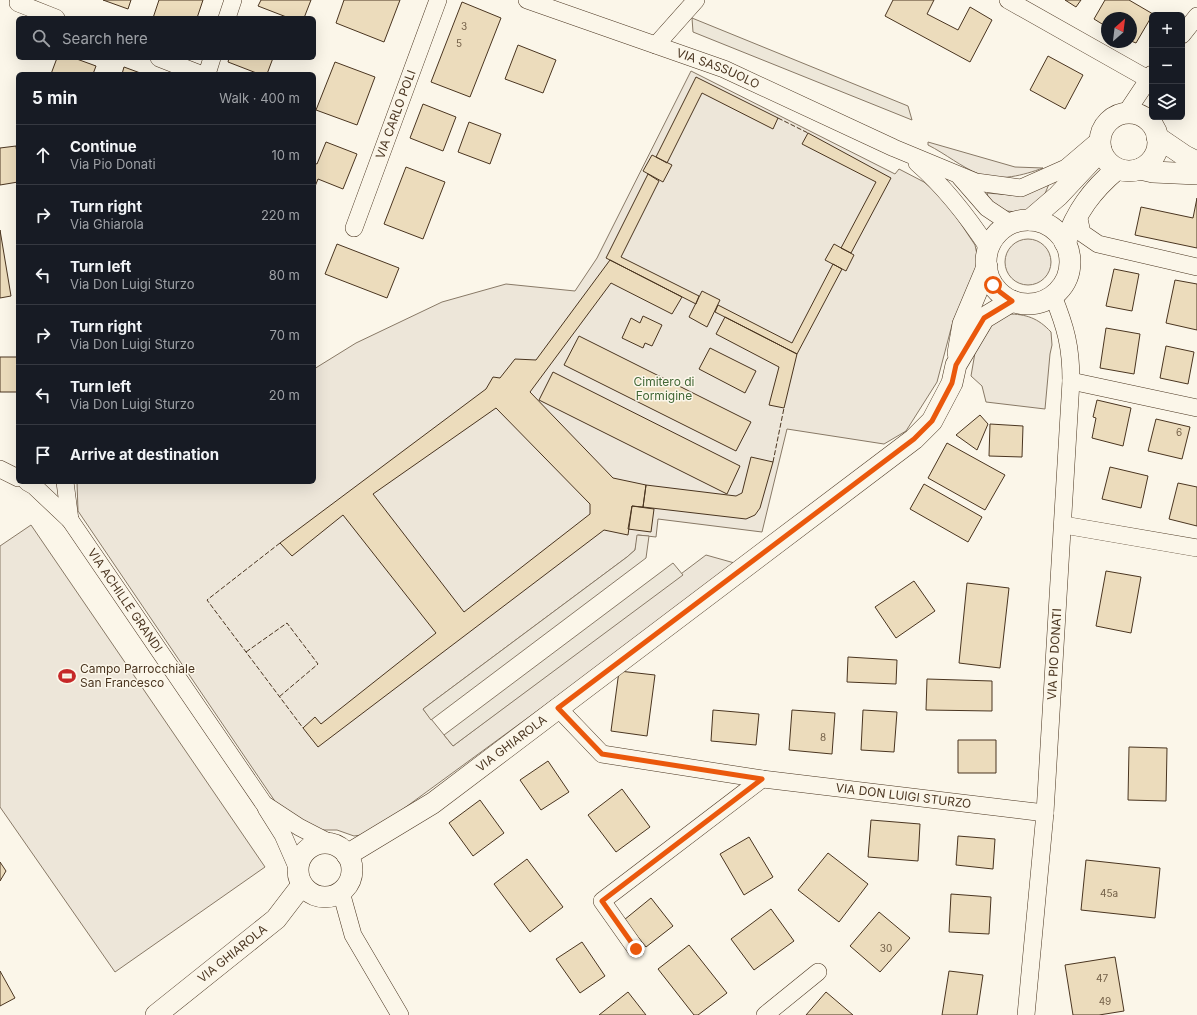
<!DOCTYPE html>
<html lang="en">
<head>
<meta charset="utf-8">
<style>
	body { margin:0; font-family:Inter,sans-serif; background:#20242c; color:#f1f3f6 }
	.controls { position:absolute; right:12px; top:12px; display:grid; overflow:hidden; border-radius:6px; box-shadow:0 4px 16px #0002 }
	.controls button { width:36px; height:36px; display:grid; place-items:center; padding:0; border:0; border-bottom:1px solid #363941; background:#171b24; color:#f1f3f6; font:20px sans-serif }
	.compass { position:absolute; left:1101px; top:12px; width:36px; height:36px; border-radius:50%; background:#171b24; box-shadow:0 4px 16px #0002; rotate:28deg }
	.stop { position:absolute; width:12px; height:12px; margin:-9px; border:3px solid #ea580c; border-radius:50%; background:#fff }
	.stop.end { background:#ea580c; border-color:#fff; box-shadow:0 1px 4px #0008 }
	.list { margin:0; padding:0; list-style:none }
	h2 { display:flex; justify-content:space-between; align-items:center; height:52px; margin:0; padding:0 16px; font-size:17px }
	h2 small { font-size:13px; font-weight:400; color:#9ea1a6 }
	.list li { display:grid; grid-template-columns:26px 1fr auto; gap:12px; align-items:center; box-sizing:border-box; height:60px; padding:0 16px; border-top:1px solid #363941 }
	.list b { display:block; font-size:15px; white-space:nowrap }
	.list p { margin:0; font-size:13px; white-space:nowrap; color:#9ea1a6 }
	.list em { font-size:13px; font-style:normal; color:#9ea1a6 }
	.icon { flex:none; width:22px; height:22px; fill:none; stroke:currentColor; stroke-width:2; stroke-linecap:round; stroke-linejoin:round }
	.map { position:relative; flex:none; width:1197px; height:1015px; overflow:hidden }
	.search { position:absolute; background:#171b24; box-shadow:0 4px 16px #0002; left:16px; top:16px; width:300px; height:44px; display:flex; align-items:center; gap:10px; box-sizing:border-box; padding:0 14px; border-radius:6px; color:#9ea1a6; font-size:15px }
	.panel { position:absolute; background:#171b24; box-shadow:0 4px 16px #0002; left:16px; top:72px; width:300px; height:412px; border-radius:6px }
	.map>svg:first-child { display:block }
	.green { fill:#ede6d9; stroke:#887966 }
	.parking { fill:#ede7d9; stroke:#887966 }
	.building { fill:#ecdcbc; stroke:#4a3520; fill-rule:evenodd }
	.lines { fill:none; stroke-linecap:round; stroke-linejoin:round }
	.minor-casing { stroke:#4a3520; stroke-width:18 }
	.tertiary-casing { stroke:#4a3520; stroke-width:22 }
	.minor { stroke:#fbf6e9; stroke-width:17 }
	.tertiary { stroke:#fbf6e9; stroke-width:21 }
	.fence { stroke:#4a3520; stroke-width:1; stroke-dasharray:5 2; stroke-linecap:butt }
	.route { stroke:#ea580c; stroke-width:5 }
	.labels { text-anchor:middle; stroke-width:3; stroke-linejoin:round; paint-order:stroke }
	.number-label { font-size:10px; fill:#725f47 }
	.street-label { font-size:12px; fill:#4a3520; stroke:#fbf6e9 }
	.park-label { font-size:12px; fill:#436837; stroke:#fbf6e9 }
	.poi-label { font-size:12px; fill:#4a3520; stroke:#fbf6e9; text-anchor:start }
</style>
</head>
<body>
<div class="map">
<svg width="1197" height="1015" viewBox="0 0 1197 1015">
	<rect width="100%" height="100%" fill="#fbf6e9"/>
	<path class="green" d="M691,71L895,174L899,169L924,182L945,200L975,245L978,259L973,279L953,321L937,382L906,431L884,444L787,429L762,532L658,519L656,537L638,535L635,550L627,557L423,709L453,746L706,555L738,564L369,834L354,836L337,830H314L287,819L78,511L77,482H314V369L356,343L442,302L506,284L575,291L597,258Z
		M928,142L1015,167L1043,168C1024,175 999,182 979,174C961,167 946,154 928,145Z
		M1049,184L1044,196L1028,209L1018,212L1006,211L989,201L987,193L1011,195Z
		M1005 262a23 23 0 1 1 46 0a23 23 0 1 1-46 0Z
		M1008,314C1026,314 1038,318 1051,332L1052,345L1050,354L1045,409L986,402L982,386L971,376L977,341L985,329Z
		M31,525L265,867L115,972L0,807V546Z"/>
	<path class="parking" d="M692,18L908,106L912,120L693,32Z
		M637,535L649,536L646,558L431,720L423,709L627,557L635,550Z
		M673,563L683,575L453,746L444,735Z"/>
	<path class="building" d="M103,0H131L128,9Z
		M159,0H203L197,18H153Z
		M261,0H311L304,18H289L258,6Z
		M344,0H400L384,42L336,23Z
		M893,0H934L927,14L958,30L970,7L992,20L970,62L885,16Z
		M1065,0H1081L1076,7Z
		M1105,0H1129L1153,14L1136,43L1131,41V18H1107V27L1094,19Z
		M462,2L501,18L470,97L431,82Z
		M518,45L556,60L543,93L505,79Z
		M1048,56L1083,75L1065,109L1030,90Z
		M57,58H74L96,66L93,74H51Z
		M229,58H273L267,74H259L228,62Z
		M335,62L375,77L357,125L316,110Z
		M124,67L143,74H122Z
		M696,77L778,118L773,129L702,93L667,163L656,157Z
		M423,104L456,117L443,151L410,138Z
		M469,122L501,134L490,164L458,152Z
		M808,133L891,178L851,253L841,248L876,182L802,144Z
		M326,142L357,154L343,189L318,179L314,189V163L317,164Z
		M16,146L18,161V182L0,185V148Z
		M652,155L672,165L663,182L643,171Z
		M406,167L445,182L423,239L384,224Z
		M648,174L659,181L621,257L699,296L696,304L606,258Z
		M1197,198V248L1135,235L1141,207L1193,218Z
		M0,230L11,296L0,298Z
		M337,244L399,268L387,298L325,274Z
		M834,244L854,255L846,271L825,260Z
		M610,260L682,297L672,314L611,283L530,392L613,478L646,485L643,507L632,506L628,535L604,530L318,747L303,728L315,717L321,724L436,633L343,515L292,556L280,543L486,389L493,377L500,378L515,359L536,360ZM496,408L590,504V514L464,612L373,494Z
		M833,264L842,269L797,354L715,312L718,305L792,343Z
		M1114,269L1139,274L1132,311L1106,306Z
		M1175,280L1197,284V330L1166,323Z
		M702,291L720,300L707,327L689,317Z
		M643,316L662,325L652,346L645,343L643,348L622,338L631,318L640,323Z
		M725,317L797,354L784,408L769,405L779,367L716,334Z
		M1106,328L1140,334L1134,374L1100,368Z
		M579,336L751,422L736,451L564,365Z
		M1166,346L1194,352L1188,384L1160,378Z
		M710,348L756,371L745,393L699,369Z
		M0,357H18V392H0Z
		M553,372L740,466L727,494L539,400Z
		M1097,400L1131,408L1123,446L1092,438L1096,418L1093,417Z
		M980,415L988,424L977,450L956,435Z
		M1156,419L1190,427L1182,459L1148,451Z
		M990,424L1023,426L1022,457L989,456Z
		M947,443L1005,475L985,510L928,478Z
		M751,457L773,462L760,508L755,515L746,519L643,507L646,485L736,496L742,493Z
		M1110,467L1148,476L1141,508L1102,499Z
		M1178,483L1197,487V526L1169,519Z
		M924,484L982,517L968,542L910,509Z
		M632,506L654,509L651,532L628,529Z
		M1106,571L1141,577L1131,633L1096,626Z
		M914,581L935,611L896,638L875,607Z
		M967,583L1009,588L1000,668L959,663Z
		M848,657L897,660L896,684L847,682Z
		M619,671L655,675L647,736L611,731Z
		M927,679L992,681V711L926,710Z
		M713,710L759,714L756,745L711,741Z
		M792,710L835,713L832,754L789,750Z
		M863,710L897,712L894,752L861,750Z
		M958,740H996V773H958Z
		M1129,747L1167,748L1166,801L1128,800Z
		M548,761L569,792L541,810L520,780Z
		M622,789L650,827L616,852L588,815Z
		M480,800L504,833L473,856L449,823Z
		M871,820L920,824L918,861L868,857Z
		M958,836L995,839L993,869L956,865Z
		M749,837L773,877L744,895L720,854Z
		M828,853L868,884L839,922L798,890Z
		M527,859L563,907L530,932L494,884Z
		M1086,860L1160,868L1155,918L1081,910Z
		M0,862L6,871L0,881Z
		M951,894L991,897L989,934L949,932Z
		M651,898L673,926L646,947L624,920Z
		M771,909L794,941L754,970L731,939Z
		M879,912L910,938L880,972L850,946Z
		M582,942L605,976L580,993L556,959Z
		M689,945L727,993L698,1015H694L658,969Z
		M1115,957L1124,1011L1099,1015H1073L1065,965Z
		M0,971L15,998L0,1006Z
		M949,971L983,975L977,1015H942Z
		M628,992L646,1015H599Z
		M826,992L853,1015H806Z"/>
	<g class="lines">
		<g class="minor-casing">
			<g id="minor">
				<path id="s1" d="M527,0L724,69L894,148L976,182L1021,188L1066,168L1100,139"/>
				<path d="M1008,0L1148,79"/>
				<path d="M18,3L56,18"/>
				<path d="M227,18L233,0"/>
				<path d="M1182,35L1197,16"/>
				<path d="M656,45L696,0"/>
				<path d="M159,58L200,74"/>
				<path d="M207,74L212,58"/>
				<path d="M1126,113L1152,74"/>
				<path d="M917,163C946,188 968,217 989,249"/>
				<path d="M960,177L987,208L1011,224"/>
				<path d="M1078,214L1082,233L1098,244L1197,267"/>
				<path id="s2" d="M354,228L438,0"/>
				<path d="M1071,381L1197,408"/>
				<path d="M0,469L18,478"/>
				<path id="s3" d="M27,482L34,486L70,520L264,804L299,827L330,843"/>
				<path d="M65,482L70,520"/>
				<path d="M1064,525L1197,548"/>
				<path id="s4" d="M558,708L602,754L762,779L1045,813"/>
				<path d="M266,808L283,835L297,867"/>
				<path d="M341,892L353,935L400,1015"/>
				<path d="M636,949L602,901L762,779"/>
				<path d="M765,1015L818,972"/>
				<path id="s5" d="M1026,1015L1045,813L1071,381C1071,347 1066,328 1053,296"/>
			</g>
		</g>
		<g class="tertiary-casing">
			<g id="tertiary">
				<circle cx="1129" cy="142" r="29"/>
				<path d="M1157,137L1185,156L1197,162"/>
				<path d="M1140,169L1153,172L1197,174"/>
				<path d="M1030,220L1058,196L1101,150"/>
				<circle cx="1028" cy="262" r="42"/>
				<path d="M1065,243C1077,211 1091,191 1117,169"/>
				<path d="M958,353L963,324L987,267"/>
				<circle cx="325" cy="870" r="27"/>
				<path id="s6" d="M347,855L433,803L914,439L932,421L952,383L956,365L984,318L1012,301"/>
				<path id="s7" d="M156,1015L276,919L302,885"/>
			</g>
		</g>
		<use href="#minor" class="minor"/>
		<use href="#tertiary" class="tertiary"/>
		<path class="fence" d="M778,118L808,133
			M773,462L784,408
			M280,543L207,600L303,728
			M246,652L287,623L318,664L279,697"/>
	</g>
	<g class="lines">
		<path class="route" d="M636,949L602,901L762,779L602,754L558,708L914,439L932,421L952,383L956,365L984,318L1012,301L1000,292L993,285"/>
	</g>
	<defs>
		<g id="stadium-bare" transform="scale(1.38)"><path d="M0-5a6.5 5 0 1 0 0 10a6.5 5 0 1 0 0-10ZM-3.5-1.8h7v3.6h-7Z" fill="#c62828" stroke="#fbf6e9" stroke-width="2.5" paint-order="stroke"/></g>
	</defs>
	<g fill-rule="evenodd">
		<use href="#stadium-bare" x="67" y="676"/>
	</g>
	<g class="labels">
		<g class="number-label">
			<text x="464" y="30">3</text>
			<text x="459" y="47">5</text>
			<text x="1179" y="436">6</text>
			<text x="823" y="741">8</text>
			<text x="1109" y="897">45a</text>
			<text x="886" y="952">30</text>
			<text x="1102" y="982">47</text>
			<text x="1105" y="1005">49</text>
		</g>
		<g class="street-label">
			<text dy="4" stroke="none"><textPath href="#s1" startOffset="203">VIA SASSUOLO</textPath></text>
			<text dy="4" stroke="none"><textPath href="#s2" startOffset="121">VIA CARLO POLI</textPath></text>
			<text dy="4" stroke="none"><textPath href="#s3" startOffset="155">VIA ACHILLE GRANDI</textPath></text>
			<text dy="4" stroke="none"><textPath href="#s5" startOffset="362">VIA PIO DONATI</textPath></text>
			<text dy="4" stroke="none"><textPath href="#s6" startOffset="199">VIA GHIAROLA</textPath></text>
			<text dy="4" stroke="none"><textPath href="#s4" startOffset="368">VIA DON LUIGI STURZO</textPath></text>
			<text dy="4" stroke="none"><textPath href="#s7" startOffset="98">VIA GHIAROLA</textPath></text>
		</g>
		<g class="park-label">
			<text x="664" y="386">Cimitero di<tspan x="664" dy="14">Formigine</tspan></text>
		</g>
		<g class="poi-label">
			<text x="80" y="673">Campo Parrocchiale<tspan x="80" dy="14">San Francesco</tspan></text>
		</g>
	</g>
</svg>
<div class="controls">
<button>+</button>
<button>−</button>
<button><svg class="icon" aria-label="layers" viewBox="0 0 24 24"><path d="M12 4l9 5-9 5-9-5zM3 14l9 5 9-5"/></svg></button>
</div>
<svg class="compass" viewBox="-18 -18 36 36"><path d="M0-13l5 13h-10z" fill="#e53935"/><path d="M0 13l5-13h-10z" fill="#9ea1a6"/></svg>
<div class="stop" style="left:993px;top:285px"></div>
<div class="stop end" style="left:636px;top:949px"></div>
<div class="search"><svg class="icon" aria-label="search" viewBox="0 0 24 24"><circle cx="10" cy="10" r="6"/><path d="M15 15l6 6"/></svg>Search here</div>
<section class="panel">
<h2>5 min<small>Walk · 400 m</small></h2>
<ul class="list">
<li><svg class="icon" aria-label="ahead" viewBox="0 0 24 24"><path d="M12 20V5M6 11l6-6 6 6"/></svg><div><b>Continue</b><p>Via Pio Donati</p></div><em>10 m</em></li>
<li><svg class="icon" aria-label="right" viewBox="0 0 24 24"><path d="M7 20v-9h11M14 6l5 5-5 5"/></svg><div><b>Turn right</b><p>Via Ghiarola</p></div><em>220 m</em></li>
<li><svg class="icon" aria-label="left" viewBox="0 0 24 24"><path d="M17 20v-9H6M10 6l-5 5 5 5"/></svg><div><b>Turn left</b><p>Via Don Luigi Sturzo</p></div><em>80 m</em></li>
<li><svg class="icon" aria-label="right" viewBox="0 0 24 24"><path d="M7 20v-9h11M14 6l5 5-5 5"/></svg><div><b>Turn right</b><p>Via Don Luigi Sturzo</p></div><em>70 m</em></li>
<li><svg class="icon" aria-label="left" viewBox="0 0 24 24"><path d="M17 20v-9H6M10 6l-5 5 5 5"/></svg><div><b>Turn left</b><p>Via Don Luigi Sturzo</p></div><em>20 m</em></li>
<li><svg class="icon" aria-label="arrive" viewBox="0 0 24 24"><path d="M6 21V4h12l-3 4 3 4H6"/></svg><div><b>Arrive at destination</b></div></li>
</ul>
</section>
</div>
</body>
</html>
